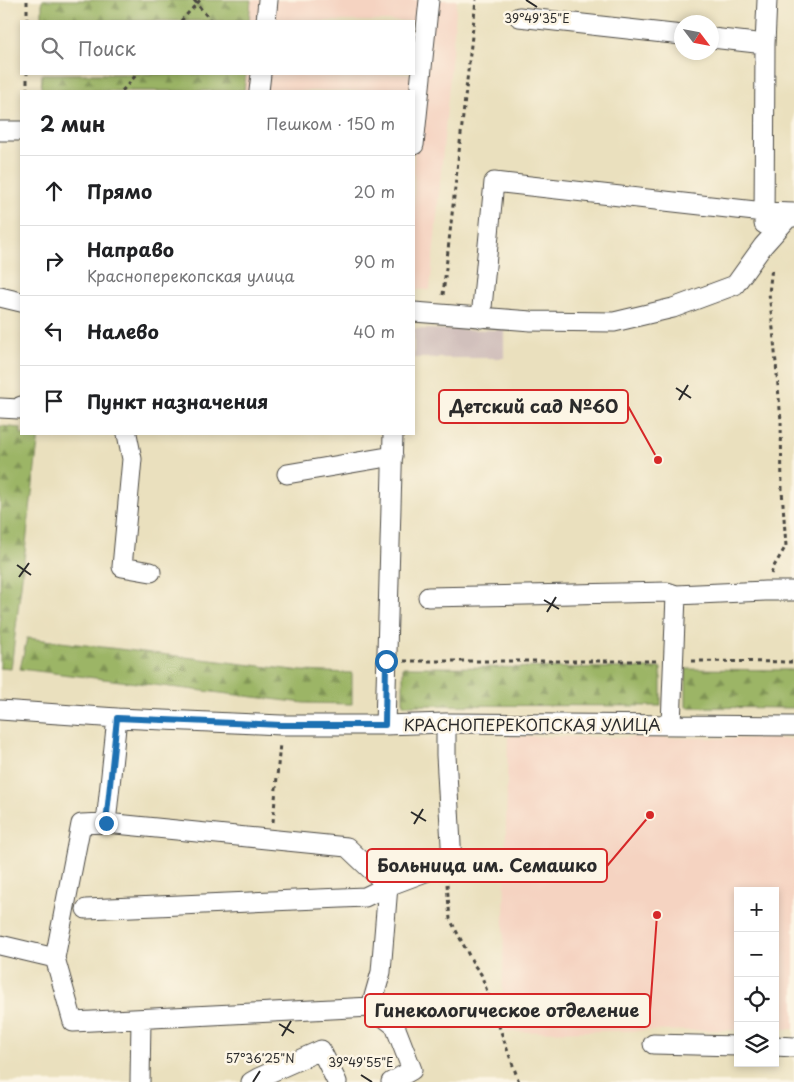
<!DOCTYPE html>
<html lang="ru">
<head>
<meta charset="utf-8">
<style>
	body { margin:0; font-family:"Playpen Sans",sans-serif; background:#f6f6f6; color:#202124 }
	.controls { position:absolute; right:15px; bottom:15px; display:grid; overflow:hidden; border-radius:0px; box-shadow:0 2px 8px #0003 }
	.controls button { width:45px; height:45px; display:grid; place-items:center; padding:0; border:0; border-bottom:1px solid #e0e0e0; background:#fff; color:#202124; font:25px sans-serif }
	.compass { position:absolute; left:674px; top:15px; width:45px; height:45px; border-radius:50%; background:#fff; box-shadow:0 2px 8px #0003; rotate:122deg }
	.stop { position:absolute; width:15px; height:15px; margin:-11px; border:4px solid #1f6fb2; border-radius:50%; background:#fff }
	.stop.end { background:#1f6fb2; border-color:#fff; box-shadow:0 1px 5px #0008 }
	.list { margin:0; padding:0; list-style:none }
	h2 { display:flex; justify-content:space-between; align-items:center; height:65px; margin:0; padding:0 20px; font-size:21px }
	h2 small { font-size:16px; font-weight:400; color:#757577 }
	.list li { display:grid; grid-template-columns:32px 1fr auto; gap:15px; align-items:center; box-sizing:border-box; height:70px; padding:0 20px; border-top:1px solid #e0e0e0 }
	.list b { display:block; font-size:19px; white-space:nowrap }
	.list p { margin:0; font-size:16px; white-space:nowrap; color:#757577 }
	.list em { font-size:16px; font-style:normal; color:#757577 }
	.icon { flex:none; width:28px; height:28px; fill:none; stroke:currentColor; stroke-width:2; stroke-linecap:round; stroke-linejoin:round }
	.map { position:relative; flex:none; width:794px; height:1082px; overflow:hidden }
	.search { position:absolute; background:#fff; box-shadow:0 2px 8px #0003; left:20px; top:20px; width:395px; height:55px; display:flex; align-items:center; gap:12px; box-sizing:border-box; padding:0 18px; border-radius:0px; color:#757577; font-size:19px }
	.panel { position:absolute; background:#fff; box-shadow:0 2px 8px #0003; left:20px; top:90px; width:395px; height:345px; border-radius:0px }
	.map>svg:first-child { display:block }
	.built { fill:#f5d3c1 }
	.industrial { fill:#d1c0bc }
	.forest { fill:url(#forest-firs); stroke:#647048 }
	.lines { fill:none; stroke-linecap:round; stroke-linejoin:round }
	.minor-casing { stroke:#484641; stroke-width:21 }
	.path { stroke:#484641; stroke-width:3; stroke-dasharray:4 4; stroke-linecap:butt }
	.minor { stroke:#fff; stroke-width:19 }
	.route { stroke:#1f6fb2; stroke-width:6 }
	.ticks { fill:none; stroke:#2b2b2b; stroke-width:2 }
	.labels { text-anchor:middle; stroke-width:5; stroke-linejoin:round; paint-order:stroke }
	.street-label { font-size:16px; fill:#2b2b2b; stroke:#fcf5e5 }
	.ticks-label { font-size:12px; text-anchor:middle; fill:#2b2b2b; stroke:#fcf5e5; stroke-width:5; stroke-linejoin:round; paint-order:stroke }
	.leader { fill:none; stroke:#d62828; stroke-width:2 }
	.callout-dot { fill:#d62828; stroke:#fcf5e5; stroke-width:2 }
	.callout { fill:#fcf5e5; stroke:#d62828; stroke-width:2 }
	.callout-label { font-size:18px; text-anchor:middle; font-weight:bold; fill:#2b2b2b }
</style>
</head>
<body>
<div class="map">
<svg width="794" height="1082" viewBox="0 0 794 1082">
	<defs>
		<pattern id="forest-firs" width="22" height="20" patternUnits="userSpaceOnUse" patternTransform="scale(1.25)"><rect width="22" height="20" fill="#9cb566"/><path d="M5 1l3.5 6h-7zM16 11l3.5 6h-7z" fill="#7f9354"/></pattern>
	</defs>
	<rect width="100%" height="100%" fill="#fcf5e5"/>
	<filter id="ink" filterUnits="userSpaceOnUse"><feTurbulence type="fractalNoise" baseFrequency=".02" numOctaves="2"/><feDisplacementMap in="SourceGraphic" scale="10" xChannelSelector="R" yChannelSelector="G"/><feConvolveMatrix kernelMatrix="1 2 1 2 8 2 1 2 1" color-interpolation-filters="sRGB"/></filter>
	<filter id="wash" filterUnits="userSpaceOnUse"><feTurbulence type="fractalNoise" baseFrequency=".0096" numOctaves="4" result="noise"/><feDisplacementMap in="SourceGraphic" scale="20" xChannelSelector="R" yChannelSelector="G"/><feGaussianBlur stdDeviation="1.12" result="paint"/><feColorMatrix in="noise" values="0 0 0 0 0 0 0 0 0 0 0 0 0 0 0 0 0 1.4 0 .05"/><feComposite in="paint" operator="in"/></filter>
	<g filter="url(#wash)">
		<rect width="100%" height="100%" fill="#eae0be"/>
		<path class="built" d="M42,0H457L430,290L414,289V91H41L42,74H414V21H42Z
			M508,736L794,739V1029H775V891H738V1030L506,1032L502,1014Z"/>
		<path class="industrial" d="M414,329L504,330V358H414Z"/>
		<path class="forest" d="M42,0H251L249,21H42Z
			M42,74H246L244,91H41Z
			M0,426L21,428V434H39L11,669L0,668Z
			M27,638L302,671L352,673V704L304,703L20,669Z
			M403,667L661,668V706L403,705Z
			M686,669L794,670V708L686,707Z"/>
	</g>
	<g filter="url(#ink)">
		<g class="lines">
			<g class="minor-casing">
				<path id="minor" d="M519,17L682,35
					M266,21L268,0
					M712,38L765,44L764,224
					M765,44L767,0
					M259,91L261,74
					M0,131H21
					M414,145L429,0
					M0,297L21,302
					M414,312L531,321L614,322L673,308L735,285L763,246L788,218L794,217
					M481,318L494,182L764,212L794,213
					M0,408L19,409L21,406
					M127,434L132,459L122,567L151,572
					M287,474L393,456
					M428,597L667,592L676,595
					M0,710L117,718L281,725H385L446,723L794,726
					M385,725L393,434
					M671,725L676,595L765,591H794
					M86,909L365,897L388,886L347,847L106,823
					M0,945L55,958L73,1022L371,1007
					M55,958L81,824L106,823L117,718
					M653,1044L738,1046
					M775,1046L794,1047
					M140,1082L141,1019
					M251,1082L258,1078L321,1050L337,1082
					M391,1082L412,1070L395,1026L371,1007L381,972L388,886L452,862L446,755V723"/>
			</g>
			<path class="path" d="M194,0L211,21
				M27,21V0
				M181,21L200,0
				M27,91V74
				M122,91L137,74
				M443,295L476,0
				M771,574L773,568L786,546L782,490L781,421L773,329L769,293L772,267
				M404,661H656
				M692,661L794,662
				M273,822L280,743
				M447,884L450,919L474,965L481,974L507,1049L519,1082"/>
			<use href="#minor" class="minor"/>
		</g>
	</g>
	<g class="lines" filter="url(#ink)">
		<path class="route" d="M106,823L117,718L281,725H385L386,661"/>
	</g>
	<path class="ticks" d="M526,0L537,7M676,388L691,398M679,400L688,385M17,565L31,575M19,577L29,563M544,600L559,609M547,612L556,597M411,812L426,821M414,824L423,809M279,1024L294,1033M282,1036L291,1021M361,1075L372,1082M253,1082L260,1071"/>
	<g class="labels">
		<g class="street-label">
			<text x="532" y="731">КРАСНОПЕРЕКОПСКАЯ УЛИЦА</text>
		</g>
	</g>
	<g class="ticks-label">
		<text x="537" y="23">39°49'35"E</text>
		<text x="260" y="1063">57°36'25"N</text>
		<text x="361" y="1067">39°49'55"E</text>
	</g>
	<path class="leader" d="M658 460L628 406M650 815L607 866M657 915L650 1011"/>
	<g class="callout-dot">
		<circle cx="658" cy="460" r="5"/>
		<circle cx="650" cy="815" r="5"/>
		<circle cx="657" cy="915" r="5"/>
	</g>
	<g class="callout">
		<rect x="439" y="390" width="189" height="33" rx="5"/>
		<rect x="367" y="849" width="240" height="33" rx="5"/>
		<rect x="365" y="994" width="285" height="33" rx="5"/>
	</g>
	<g class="callout-label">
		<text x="534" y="413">Детский сад №60</text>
		<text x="487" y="872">Больница им. Семашко</text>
		<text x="507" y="1017">Гинекологическое отделение</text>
	</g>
</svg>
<div class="controls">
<button>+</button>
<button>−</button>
<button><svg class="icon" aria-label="locate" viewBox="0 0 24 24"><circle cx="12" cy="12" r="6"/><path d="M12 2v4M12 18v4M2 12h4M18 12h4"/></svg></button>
<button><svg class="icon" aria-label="layers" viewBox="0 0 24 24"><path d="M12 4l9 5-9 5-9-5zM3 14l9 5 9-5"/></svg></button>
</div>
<svg class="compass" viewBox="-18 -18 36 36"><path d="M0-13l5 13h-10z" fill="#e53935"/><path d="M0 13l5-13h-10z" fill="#757577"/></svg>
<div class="stop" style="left:386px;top:661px"></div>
<div class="stop end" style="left:106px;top:823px"></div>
<div class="search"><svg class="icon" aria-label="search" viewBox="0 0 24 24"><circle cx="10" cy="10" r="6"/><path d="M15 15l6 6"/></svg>Поиск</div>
<section class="panel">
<h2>2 мин<small>Пешком · 150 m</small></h2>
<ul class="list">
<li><svg class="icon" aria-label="ahead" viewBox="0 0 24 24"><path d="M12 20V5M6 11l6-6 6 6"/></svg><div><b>Прямо</b></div><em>20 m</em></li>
<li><svg class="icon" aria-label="right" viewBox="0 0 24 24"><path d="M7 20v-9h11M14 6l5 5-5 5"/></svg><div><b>Направо</b><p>Красноперекопская улица</p></div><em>90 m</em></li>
<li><svg class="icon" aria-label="left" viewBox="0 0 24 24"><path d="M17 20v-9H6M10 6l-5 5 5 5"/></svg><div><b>Налево</b></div><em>40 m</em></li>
<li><svg class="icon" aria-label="arrive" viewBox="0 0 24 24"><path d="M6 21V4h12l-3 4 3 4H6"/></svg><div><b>Пункт назначения</b></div></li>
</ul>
</section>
</div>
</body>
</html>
